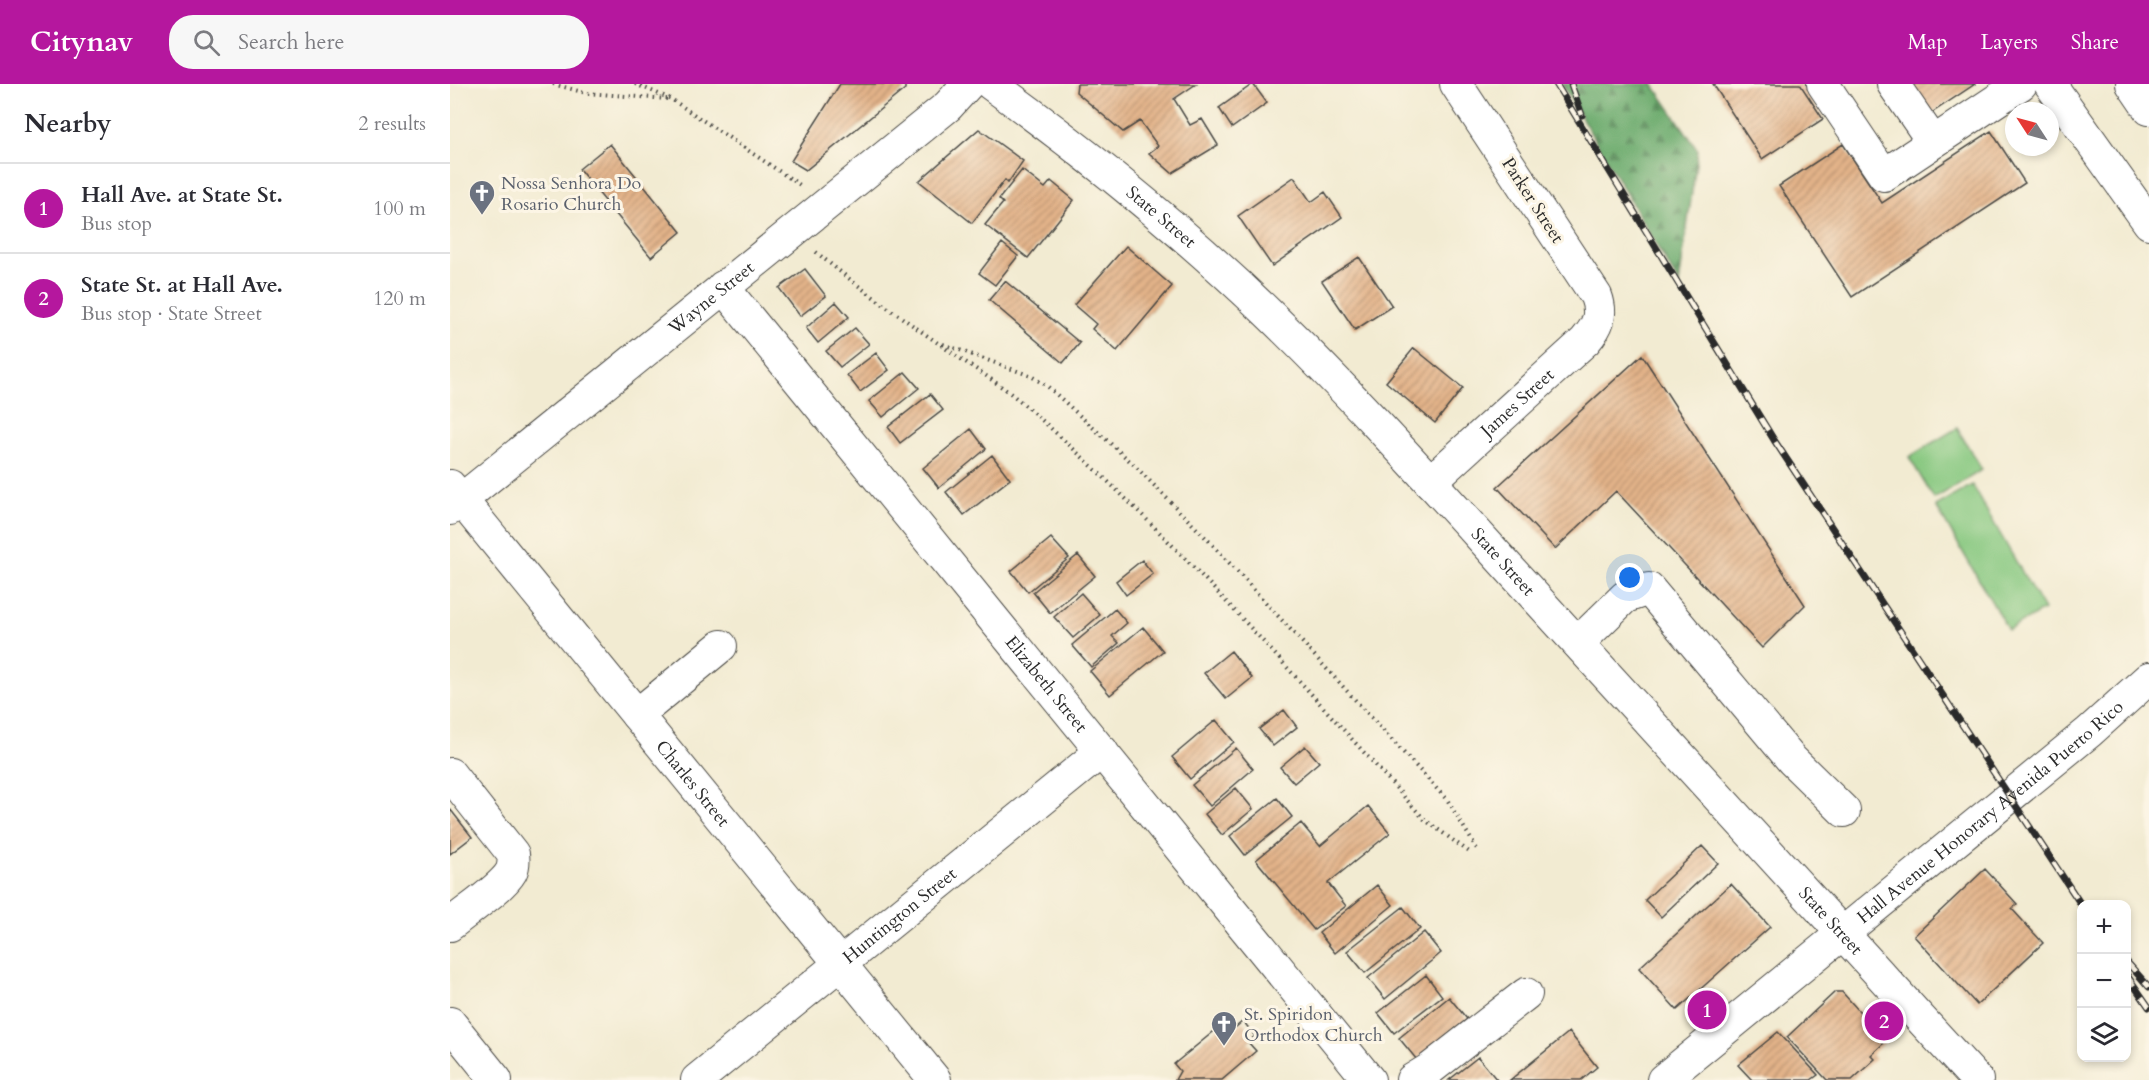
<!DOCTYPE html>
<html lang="en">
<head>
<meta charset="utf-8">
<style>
	body { margin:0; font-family:Cardo,serif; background:#f7f7f7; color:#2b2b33 }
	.controls { position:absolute; right:18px; bottom:18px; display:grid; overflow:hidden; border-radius:12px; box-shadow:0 3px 9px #0003 }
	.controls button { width:54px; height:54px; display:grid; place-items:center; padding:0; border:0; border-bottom:2px solid #e1e1e2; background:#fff; color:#2b2b33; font:30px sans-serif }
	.compass { position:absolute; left:1555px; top:18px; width:54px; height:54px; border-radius:50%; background:#fff; box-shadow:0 3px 9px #0003; rotate:306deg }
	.you { position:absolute; left:1180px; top:494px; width:21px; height:21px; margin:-15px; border:4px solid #fff; border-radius:50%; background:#1a73e8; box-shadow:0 0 0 9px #1a73e833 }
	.badge { display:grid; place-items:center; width:39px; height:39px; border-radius:50%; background:#b5179e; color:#fff; font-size:20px; font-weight:700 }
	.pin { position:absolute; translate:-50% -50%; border:3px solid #fff; box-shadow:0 2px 6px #0006 }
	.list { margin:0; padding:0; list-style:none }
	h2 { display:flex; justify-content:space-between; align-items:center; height:78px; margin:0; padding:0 24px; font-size:26px }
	h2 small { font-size:20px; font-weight:400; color:#7c7c81 }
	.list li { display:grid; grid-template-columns:39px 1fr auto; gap:18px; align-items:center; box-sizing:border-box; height:90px; padding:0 24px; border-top:2px solid #e1e1e2 }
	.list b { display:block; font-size:22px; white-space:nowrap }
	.list p { margin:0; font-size:20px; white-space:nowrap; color:#7c7c81 }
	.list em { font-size:20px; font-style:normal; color:#7c7c81 }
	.icon { flex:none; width:33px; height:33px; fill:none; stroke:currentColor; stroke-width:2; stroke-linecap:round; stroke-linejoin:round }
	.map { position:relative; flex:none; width:1699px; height:996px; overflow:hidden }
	header { display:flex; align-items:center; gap:36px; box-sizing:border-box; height:84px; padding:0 30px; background:#b5179e; color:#fff }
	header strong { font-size:28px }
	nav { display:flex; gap:33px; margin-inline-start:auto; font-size:21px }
	.search { width:420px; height:54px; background:#f7f7f7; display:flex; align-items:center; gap:15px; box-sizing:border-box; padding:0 21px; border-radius:24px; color:#7c7c81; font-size:22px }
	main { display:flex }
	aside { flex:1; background:#fff }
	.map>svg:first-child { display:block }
	.forest { fill:url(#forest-firs); stroke:#4c6c4c; stroke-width:1.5 }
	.pitch { fill:#87c880; stroke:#597a56; stroke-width:1.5 }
	.building { fill:url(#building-hatch) }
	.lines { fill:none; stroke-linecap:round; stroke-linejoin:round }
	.minor-casing { stroke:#494844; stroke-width:34 }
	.path { stroke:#494844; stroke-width:4; stroke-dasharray:1.5 4.5; stroke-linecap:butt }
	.minor { stroke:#fff; stroke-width:32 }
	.rail-casing { stroke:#2b2b2b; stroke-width:7 }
	.rail { stroke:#fcf5e5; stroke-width:4.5; stroke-dasharray:14; stroke-linecap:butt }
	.labels { text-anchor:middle; stroke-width:6; stroke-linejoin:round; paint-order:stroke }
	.worship-label { font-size:18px; fill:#5b616d; stroke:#fcf5e5; text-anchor:start }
	.street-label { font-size:18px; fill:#2b2b2b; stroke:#fcf5e5 }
</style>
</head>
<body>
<header>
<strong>Citynav</strong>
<div class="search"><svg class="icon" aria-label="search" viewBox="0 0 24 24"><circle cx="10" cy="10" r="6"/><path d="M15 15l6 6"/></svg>Search here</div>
<nav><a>Map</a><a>Layers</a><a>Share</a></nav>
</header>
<main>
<aside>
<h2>Nearby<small>2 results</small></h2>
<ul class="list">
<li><span class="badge">1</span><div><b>Hall Ave. at State St.</b><p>Bus stop</p></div><em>100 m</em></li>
<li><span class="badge">2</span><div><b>State St. at Hall Ave.</b><p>Bus stop · State Street</p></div><em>120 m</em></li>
</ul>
</aside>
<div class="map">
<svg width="1699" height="996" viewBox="0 0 1699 996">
	<defs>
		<pattern id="forest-firs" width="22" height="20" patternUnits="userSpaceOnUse" patternTransform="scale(1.5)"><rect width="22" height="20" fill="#6dac6e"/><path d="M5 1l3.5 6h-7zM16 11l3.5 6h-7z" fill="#5a8c5b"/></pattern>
		<pattern id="building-hatch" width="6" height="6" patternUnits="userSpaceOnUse" patternTransform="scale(1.5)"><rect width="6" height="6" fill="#e3b389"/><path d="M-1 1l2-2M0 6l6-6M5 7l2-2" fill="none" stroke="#b89270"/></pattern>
	</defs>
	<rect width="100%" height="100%" fill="#fcf5e5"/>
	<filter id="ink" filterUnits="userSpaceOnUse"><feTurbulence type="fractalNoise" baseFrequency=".0167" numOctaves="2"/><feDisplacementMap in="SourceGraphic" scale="12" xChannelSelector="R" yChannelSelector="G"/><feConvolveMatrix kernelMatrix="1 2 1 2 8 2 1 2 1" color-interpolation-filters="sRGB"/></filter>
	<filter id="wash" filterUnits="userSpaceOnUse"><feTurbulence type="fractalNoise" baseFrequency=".008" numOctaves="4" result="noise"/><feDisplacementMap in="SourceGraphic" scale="24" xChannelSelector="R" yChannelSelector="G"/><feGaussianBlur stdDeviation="1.35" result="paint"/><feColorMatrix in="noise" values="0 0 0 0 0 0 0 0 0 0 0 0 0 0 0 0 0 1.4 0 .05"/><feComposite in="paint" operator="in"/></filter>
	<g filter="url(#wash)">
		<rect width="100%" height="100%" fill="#f2ebd2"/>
		<path class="forest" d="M1112,0H1203L1248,66L1229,200Z"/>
		<path class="pitch" d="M1507,344L1532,386L1484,415L1459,373Z
			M1522,401L1594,526L1558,546L1486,422Z"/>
		<g id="blocks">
			<path class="building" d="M390,0H455V5L356,86L341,77Z
				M627,0H746L724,15L740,41L752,35L768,61L722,89L699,69L708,62L690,37L673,48L626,8Z
				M803,0L817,19L782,44L769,24Z
				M1263,0H1350L1373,35L1312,75Z
				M1456,0H1525L1477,32Z
				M529,45L573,77L558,99L555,96L522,139L469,97Z
				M1541,47L1575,99L1402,213L1329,102L1393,60L1432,119Z
				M160,60L231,148L201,173L129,85Z
				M572,86L595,104L601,97L624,116L578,174L535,141L553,119L549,115Z
				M844,93L861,118L875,108L892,133L822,182L788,132Z
				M552,159L568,172L545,201L529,189Z
				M676,162L722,202L667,267L642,245L646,240L624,221Z
				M909,173L942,222L905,246L872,197Z
				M355,185L376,212L350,232L329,204Z
				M555,197L630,259L613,279L539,216Z
				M386,218L399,233L368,259L356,244Z
				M405,244L419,260L390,283L376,267Z
				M964,264L1013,304L985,339L936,298Z
				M426,269L439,286L410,308L397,291Z
				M1192,271L1355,521L1312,564L1166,407L1105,465L1047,403Z
				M455,288L469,304L433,333L419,317Z
				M480,310L493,326L450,359L438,343Z
				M521,345L536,365L489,404L473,384Z
				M542,371L560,395L514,431L496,408Z
				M601,454L619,474L578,508L561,487Z
				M628,471L645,492L600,529L583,508Z
				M692,476L703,490L676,511L666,497Z
				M631,509L650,531L623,554L604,533Z
				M665,525L677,539L662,552L669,559L641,583L622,561Z
				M693,543L713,567L660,611L640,587Z
				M781,567L802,594L776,615L754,589Z
				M834,626L847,643L823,662L809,645Z
				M766,636L784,658L740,695L722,673Z
				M855,662L869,678L844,699L830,683Z
				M786,664L803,685L760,722L742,701Z
				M786,704L803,725L772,751L755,730Z
				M827,714L842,733L795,771L780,752Z
				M918,722L940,749L878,799L896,822L864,846L806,776L851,739L870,762Z
				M0,725L22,753L0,770Z
				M1252,762L1268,779L1211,833L1195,816Z
				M1535,785L1567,820L1562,825L1593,859L1527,921L1464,852Z
				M1281,800L1320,843L1227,926L1189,884Z
				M927,801L943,821L885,869L869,849Z
				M953,823L970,845L915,889L897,867Z
				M974,848L991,869L935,915L918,894Z
				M976,891L992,912L944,949L928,929Z
				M1385,908H1392L1436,957L1421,971L1425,975L1402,996H1377L1337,953Z
				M999,913L1017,935L967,976L949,954Z
				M779,935L786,943L793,937L805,952L798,958L806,967L772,996H725L730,987L724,980Z
				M1119,948L1147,983L1131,996H1060Z
				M1328,948L1368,991L1361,996H1302L1288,981Z
				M1028,973L1047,996H999Z"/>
		</g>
	</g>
	<g filter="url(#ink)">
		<use href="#blocks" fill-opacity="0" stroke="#494844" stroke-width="1.5"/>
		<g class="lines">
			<g class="minor-casing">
				<g id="minor">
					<path id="s1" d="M541,0C638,70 732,146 818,229C913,321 1000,420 1089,517C1235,676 1380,837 1527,996"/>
					<path d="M1373,0L1434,91L1571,0"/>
					<path d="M1443,0L1483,58"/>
					<path d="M1600,0L1699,139"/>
					<path d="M1682,0L1699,25"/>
					<path id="s2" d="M273,203L919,996"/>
					<path id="s3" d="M980,398L1135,257C1148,242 1153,231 1146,212L1006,0"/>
					<path id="s4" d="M0,402L485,996"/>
					<path id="s5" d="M0,425L498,22L518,0"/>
					<path d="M1128,559L1175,513L1199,505L1342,676L1394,727"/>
					<path d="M187,631L271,562"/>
					<path d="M0,690L63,770C64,777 64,782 61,788C52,804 15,828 0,841"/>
					<path d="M0,939L46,996"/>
					<path id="s6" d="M247,996L652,667"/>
					<path d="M962,996L980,985L1076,910"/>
					<path id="s7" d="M1213,996L1639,648L1699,594"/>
				</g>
			</g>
			<path class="path" d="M103,0L136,9L217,15
				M185,0L221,15L353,103
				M366,168C410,205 458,238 505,271C530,288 556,304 578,324C722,450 847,595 975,736L1022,770
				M493,260L581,292L597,302L681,378L761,459L998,717L1027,765"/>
			<use href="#minor" class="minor"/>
			<g class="rail-casing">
				<path id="rail" d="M1106,0L1324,356L1632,822
					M1121,0L1132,31
					M1676,877L1699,903
					M1676,890L1699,923"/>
			</g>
			<use href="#rail" class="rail"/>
		</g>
	</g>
	<defs>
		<g id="church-pin" transform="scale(1.35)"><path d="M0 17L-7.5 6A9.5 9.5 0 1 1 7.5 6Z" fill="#6b7280" stroke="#fcf5e5"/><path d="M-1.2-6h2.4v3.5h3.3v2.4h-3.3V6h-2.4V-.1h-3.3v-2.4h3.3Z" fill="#fff"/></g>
	</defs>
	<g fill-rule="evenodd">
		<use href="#church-pin" x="32" y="109"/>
		<use href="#church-pin" x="774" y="940"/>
	</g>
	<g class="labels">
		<g class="worship-label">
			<text x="51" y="105">Nossa Senhora Do<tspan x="51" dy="21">Rosario Church</tspan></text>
			<text x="794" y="936">St. Spiridon<tspan x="794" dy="21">Orthodox Church</tspan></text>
		</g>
		<g class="street-label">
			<text transform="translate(1083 116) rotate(57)" y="6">Parker Street</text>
			<text dy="6" stroke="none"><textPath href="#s1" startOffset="216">State Street</textPath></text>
			<text dy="6" stroke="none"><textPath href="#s5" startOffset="336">Wayne Street</textPath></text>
			<text dy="6" stroke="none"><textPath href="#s3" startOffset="118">James Street</textPath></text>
			<text dy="6" stroke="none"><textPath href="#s1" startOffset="702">State Street</textPath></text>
			<text dy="6" stroke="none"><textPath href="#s2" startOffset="512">Elizabeth Street</textPath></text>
			<text dy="6" stroke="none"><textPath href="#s4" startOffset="384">Charles Street</textPath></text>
			<text dy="6" stroke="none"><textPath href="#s7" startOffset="423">Hall Avenue Honorary Avenida Puerto Rico</textPath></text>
			<text dy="6" stroke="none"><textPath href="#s6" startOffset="261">Huntington Street</textPath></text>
			<text dy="6" stroke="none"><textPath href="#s1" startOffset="1188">State Street</textPath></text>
		</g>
	</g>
</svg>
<div class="controls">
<button>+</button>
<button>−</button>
<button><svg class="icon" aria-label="layers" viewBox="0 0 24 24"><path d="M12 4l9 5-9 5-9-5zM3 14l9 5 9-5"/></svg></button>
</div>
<svg class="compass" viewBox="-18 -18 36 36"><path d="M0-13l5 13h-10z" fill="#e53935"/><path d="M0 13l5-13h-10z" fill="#7c7c81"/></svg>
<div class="you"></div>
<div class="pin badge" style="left:1257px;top:926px">1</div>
<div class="pin badge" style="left:1434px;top:937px">2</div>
</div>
</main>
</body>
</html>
